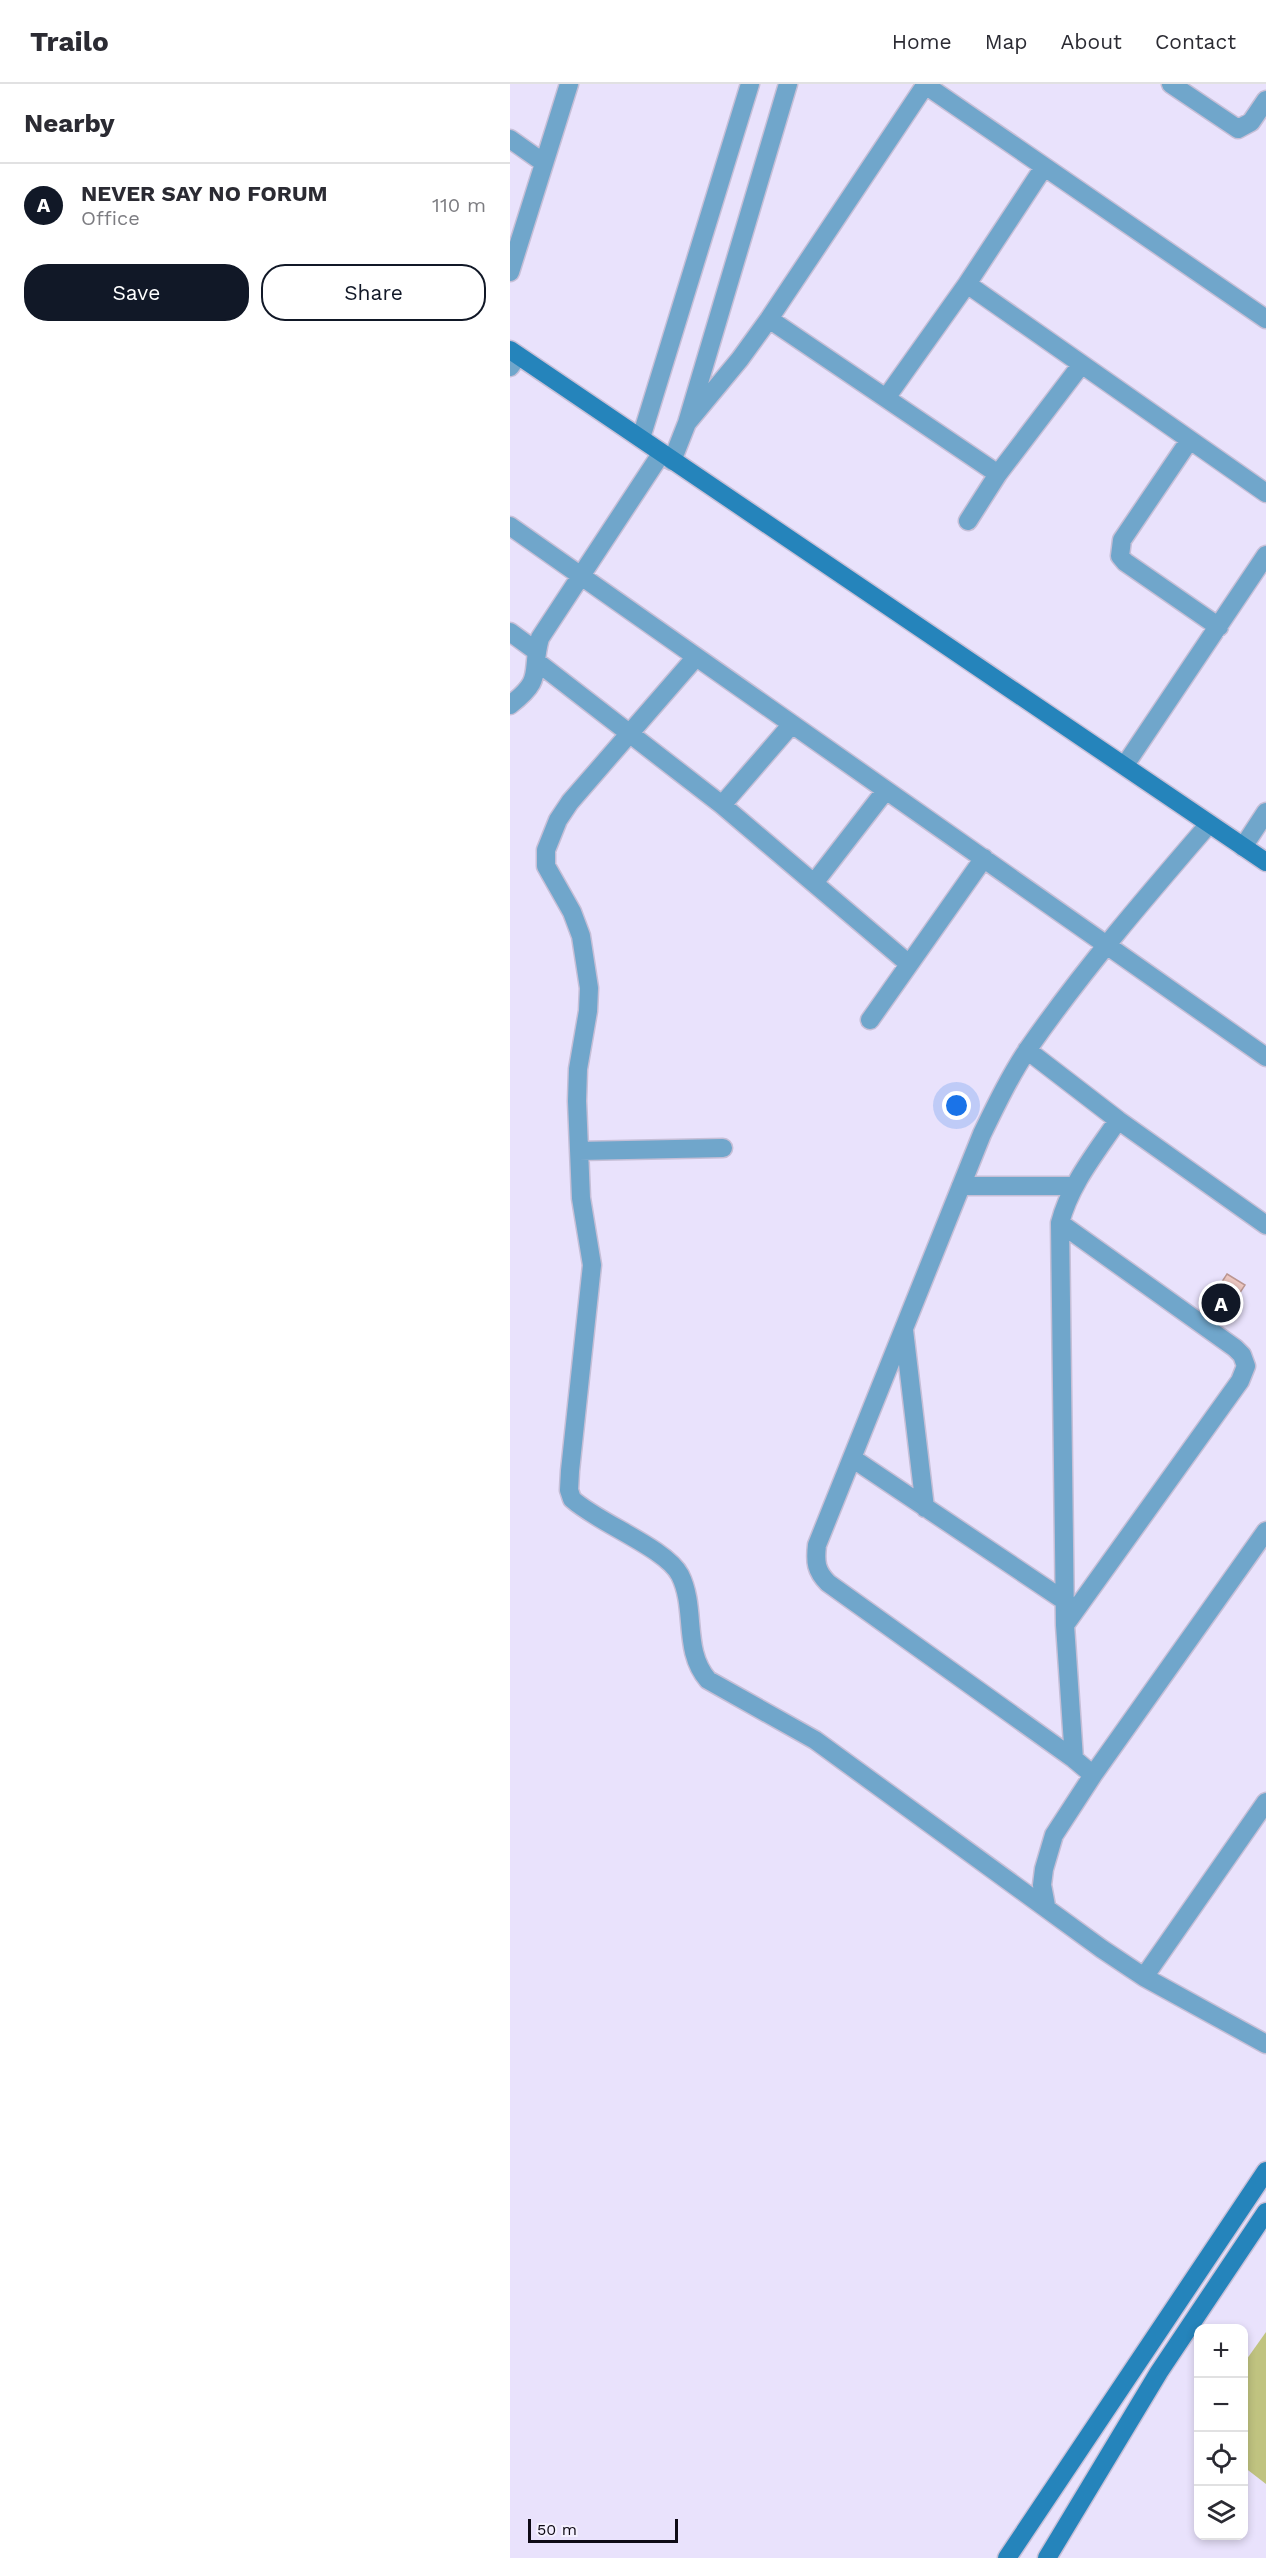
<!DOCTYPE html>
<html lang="en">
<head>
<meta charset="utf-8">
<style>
	body { margin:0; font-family:"Work Sans",sans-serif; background:#f2f2f3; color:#2b2b33 }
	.controls { position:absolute; right:18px; bottom:18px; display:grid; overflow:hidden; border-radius:12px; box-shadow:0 3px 9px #0003 }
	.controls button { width:54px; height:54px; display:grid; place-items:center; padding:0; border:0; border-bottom:2px solid #e1e1e2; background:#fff; color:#2b2b33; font:30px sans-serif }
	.scale { position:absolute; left:18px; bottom:15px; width:150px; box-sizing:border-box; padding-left:6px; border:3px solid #0e0a15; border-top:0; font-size:16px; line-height:21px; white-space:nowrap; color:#0e0a15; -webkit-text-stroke:4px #f5f1ff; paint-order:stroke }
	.you { position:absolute; left:447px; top:1022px; width:21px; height:21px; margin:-15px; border:4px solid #fff; border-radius:50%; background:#1a73e8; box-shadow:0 0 0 9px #1a73e833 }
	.badge { display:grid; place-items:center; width:39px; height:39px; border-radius:50%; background:#111827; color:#fff; font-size:20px; font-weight:700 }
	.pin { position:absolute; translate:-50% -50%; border:3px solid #fff; box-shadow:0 2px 6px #0006 }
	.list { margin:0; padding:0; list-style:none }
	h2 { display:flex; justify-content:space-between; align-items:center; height:78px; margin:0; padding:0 24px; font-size:26px }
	h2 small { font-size:20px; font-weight:400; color:#7c7c81 }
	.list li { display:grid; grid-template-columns:39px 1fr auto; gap:18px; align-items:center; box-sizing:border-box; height:84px; padding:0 24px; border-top:2px solid #e1e1e2 }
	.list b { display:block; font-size:22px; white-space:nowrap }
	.list p { margin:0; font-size:20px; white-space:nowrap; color:#7c7c81 }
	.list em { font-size:20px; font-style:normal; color:#7c7c81 }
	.actions { display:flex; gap:12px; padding:18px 24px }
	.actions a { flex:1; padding:14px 0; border:2px solid #111827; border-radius:24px; text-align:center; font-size:21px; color:#111827 }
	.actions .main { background:#111827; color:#fff }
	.icon { flex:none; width:33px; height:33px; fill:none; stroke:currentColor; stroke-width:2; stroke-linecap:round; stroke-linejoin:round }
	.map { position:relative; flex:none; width:756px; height:2474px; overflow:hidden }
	header { display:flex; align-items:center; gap:36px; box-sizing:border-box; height:84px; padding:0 30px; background:#fff; border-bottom:2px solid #e1e1e2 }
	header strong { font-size:28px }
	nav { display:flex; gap:33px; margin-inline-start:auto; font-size:21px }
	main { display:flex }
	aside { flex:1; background:#fff }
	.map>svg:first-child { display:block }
	.green { fill:#c0c380 }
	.building { fill:#eec8c2; stroke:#bc9792; stroke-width:1.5 }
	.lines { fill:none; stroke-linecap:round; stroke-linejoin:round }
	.street-casing { stroke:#c6bfd7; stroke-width:21 }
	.secondary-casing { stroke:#c6bfd7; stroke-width:21 }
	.street { stroke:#70a6cb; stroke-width:18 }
	.secondary { stroke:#2584bb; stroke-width:18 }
</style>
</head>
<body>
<header>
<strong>Trailo</strong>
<nav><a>Home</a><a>Map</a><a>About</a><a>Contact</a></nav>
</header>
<main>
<aside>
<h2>Nearby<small></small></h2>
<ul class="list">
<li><span class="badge">A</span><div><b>NEVER SAY NO FORUM</b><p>Office</p></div><em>110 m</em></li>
</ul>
<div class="actions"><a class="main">Save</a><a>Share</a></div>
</aside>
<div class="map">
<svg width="756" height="2474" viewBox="0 0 756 2474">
	<rect width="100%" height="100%" fill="#e9e2fc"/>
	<path class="green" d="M756,2248V2400L734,2383V2279Z"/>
	<path class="building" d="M717,1190L735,1201L708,1242L691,1230Z"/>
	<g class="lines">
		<g class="street-casing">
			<path id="street" d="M414,0L756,235
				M661,0L728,45L741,38L756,16
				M0,55L34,79
				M0,188L59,0
				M457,200L756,409
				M259,235L488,390
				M0,283L8,272
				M376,314L457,200L534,83
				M177,339L230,275L259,235L416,0
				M131,354L240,0
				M679,357L612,456L610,472L615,478L709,543
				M162,377L177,339L278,0
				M458,437L488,390L571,281
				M0,442L756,973
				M0,548L26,567
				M186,573L60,718L48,736L36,766V782L62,828L71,852L79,904L78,927L68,985L67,1017L71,1114L82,1181L60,1387L59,1406L62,1415C88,1439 156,1464 170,1491C187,1525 172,1566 198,1596L305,1656L592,1865L634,1893L756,1960
				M26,577L212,721L399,880
				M0,621C35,594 20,590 30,554L151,370
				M615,681L756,471
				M212,721L282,640
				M733,763L756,728
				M304,799L376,706
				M360,936L474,774
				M517,966L608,1036L756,1141
				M69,1067L213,1064
				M451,1102H564
				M550,1139L725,1264L732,1271L736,1282L730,1297L555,1541
				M394,1246L415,1424
				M342,1374L555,1517
				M564,1675L318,1499C306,1487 305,1478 307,1461L472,1050C486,1021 500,992 518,965C573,886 636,813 699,740
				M583,1691L564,1675L555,1541L550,1139C560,1100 586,1069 608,1036
				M536,1822L532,1801L534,1785L544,1751L583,1691L756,1447
				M634,1893L756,1718"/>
		</g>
		<g class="secondary-casing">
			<path id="secondary" d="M0,266L756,778
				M497,2474L756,2087
				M537,2474L649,2288L756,2128"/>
		</g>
		<use href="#street" class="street"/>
		<use href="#secondary" class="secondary"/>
	</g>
</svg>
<div class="controls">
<button>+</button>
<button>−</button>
<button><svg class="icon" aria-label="locate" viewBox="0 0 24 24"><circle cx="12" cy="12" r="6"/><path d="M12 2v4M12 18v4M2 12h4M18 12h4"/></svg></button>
<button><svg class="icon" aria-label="layers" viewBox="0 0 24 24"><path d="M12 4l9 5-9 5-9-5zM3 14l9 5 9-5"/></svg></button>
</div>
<div class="scale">50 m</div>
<div class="you"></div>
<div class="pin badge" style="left:711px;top:1219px">A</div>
</div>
</main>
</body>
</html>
